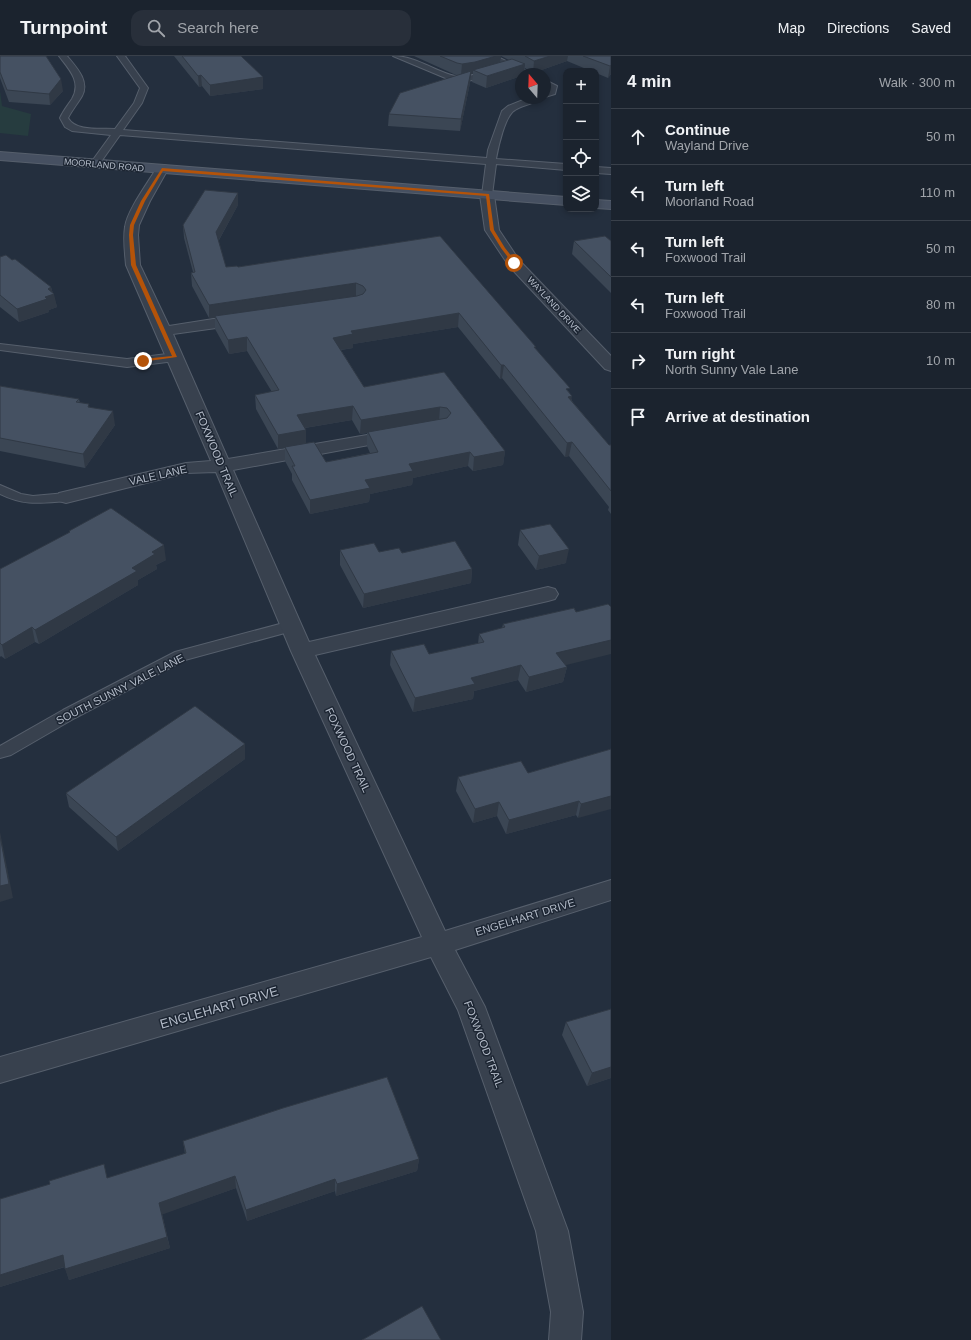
<!DOCTYPE html>
<html lang="en">
<head>
<meta charset="utf-8">
<style>
	body { margin:0; font-family:Helvetica,sans-serif; background:#282f3a; color:#f1f3f6 }
	.controls { position:absolute; right:12px; top:12px; display:grid; overflow:hidden; border-radius:8px; box-shadow:0 2px 6px #0003 }
	.controls button { width:36px; height:36px; display:grid; place-items:center; padding:0; border:0; border-bottom:1px solid #39404a; background:#1b232e; color:#f1f3f6; font:20px sans-serif }
	.compass { position:absolute; left:515px; top:12px; width:36px; height:36px; border-radius:50%; background:#1b232e; box-shadow:0 2px 6px #0003; rotate:341deg }
	.stop { position:absolute; width:12px; height:12px; margin:-9px; border:3px solid #b45309; border-radius:50%; background:#fff }
	.stop.end { background:#b45309; border-color:#fff; box-shadow:0 1px 4px #0008 }
	.list { margin:0; padding:0; list-style:none }
	h2 { display:flex; justify-content:space-between; align-items:center; height:52px; margin:0; padding:0 16px; font-size:17px }
	h2 small { font-size:13px; font-weight:400; color:#a0a4aa }
	.list li { display:grid; grid-template-columns:26px 1fr auto; gap:12px; align-items:center; box-sizing:border-box; height:56px; padding:0 16px; border-top:1px solid #39404a }
	.list b { display:block; font-size:15px; white-space:nowrap }
	.list p { margin:0; font-size:13px; white-space:nowrap; color:#a0a4aa }
	.list em { font-size:13px; font-style:normal; color:#a0a4aa }
	.icon { flex:none; width:22px; height:22px; fill:none; stroke:currentColor; stroke-width:2; stroke-linecap:round; stroke-linejoin:round }
	.map { position:relative; flex:none; width:611px; height:1284px; overflow:hidden }
	header { display:flex; align-items:center; gap:24px; box-sizing:border-box; height:56px; padding:0 20px; background:#1b232e; border-bottom:1px solid #39404a }
	header strong { font-size:19px }
	nav { display:flex; gap:22px; margin-inline-start:auto; font-size:14px }
	.search { width:280px; height:36px; background:#282f3a; display:flex; align-items:center; gap:10px; box-sizing:border-box; padding:0 14px; border-radius:12px; color:#a0a4aa; font-size:15px }
	main { display:flex }
	aside { flex:1; background:#1b232e }
	.map>svg:first-child { display:block }
	.green { fill:#263c3f }
	.lines { fill:none; stroke-linecap:round; stroke-linejoin:round }
	.lane-casing { stroke:#565f6c; stroke-width:2 }
	.street-casing { stroke:#565f6c; stroke-width:2 }
	.secondary-casing { stroke:#565f6c; stroke-width:2 }
	.lane { fill:#38414e; fill-rule:evenodd }
	.street { fill:#38414e; fill-rule:evenodd }
	.secondary { fill:#465061; fill-rule:evenodd }
	.wall { fill:#3b4654; fill-rule:evenodd }
	.shaded-wall { fill:#303945 }
	.building { fill:#455162; stroke:#303945 }
	.route { fill:#b45309 }
	.labels { text-anchor:middle; stroke-width:3; stroke-linejoin:round; paint-order:stroke }
	.far-street-label { font-size:9px; fill:#b4bcc9; stroke:#1d2633 }
	.street-label { font-size:11px; fill:#b4bcc9; stroke:#1d2633 }
	.near-street-label { font-size:13px; fill:#b4bcc9; stroke:#1d2633 }
</style>
</head>
<body>
<header>
<strong>Turnpoint</strong>
<div class="search"><svg class="icon" aria-label="search" viewBox="0 0 24 24"><circle cx="10" cy="10" r="6"/><path d="M15 15l6 6"/></svg>Search here</div>
<nav><a>Map</a><a>Directions</a><a>Saved</a></nav>
</header>
<main>
<div class="map">
<svg width="611" height="1284" viewBox="0 0 611 1284">
	<rect width="100%" height="100%" fill="#242f3e"/>
	<path class="green" d="M0,35L2,50L31,58L28,80L0,77Z"/>
	<g class="lines">
		<g class="lane-casing">
			<path id="lane" d="M59,0H67C76,11 90,25 82,40C78,47 72,54 68,62C76,76 101,72 115,73L134,47L140,32L117,0H125L148,32L142,47L123,74L487,102L488,94L502,55L508,50L528,42H540C534,48 523,49 515,54C505,59 498,92 496,103L566,108V114L496,108L492,139L487,142L482,139L486,108L120,79L98,110L95,111L90,108L111,79L72,75L65,71L60,62C63,55 68,49 72,43C82,26 69,13 59,0Z
				M393,0C416,0 434,15 455,20C467,23 480,16 492,14L496,16L495,18L473,24L455,26Z
				M486,0H496L532,18H521Z
				M545,24L557,30L555,38L545,41V35L548,34L549,31L545,30Z
				M596,111L611,112V118L596,117Z
				M0,288L127,303L175,297L179,299L181,301L179,303L175,305L127,311L0,294Z
				M0,429L21,438L33,440L66,437L71,438L73,441L71,444L66,445C40,447 24,450 0,438Z
				M291,565L296,566L299,570L296,574L185,604L75,662L11,699L0,702V690L63,654L175,596Z"/>
		</g>
		<g class="street-casing">
			<path id="street" d="M162,109L167,110L168,113L150,145L139,169L138,179L140,209L169,270L245,258L250,260L253,263L250,266L245,268L173,278L228,403L396,374L402,375L405,379L402,383L396,384L233,414L309,586L548,531L555,533L558,538L555,543L548,545L315,599L445,875L611,824V844L455,894L485,951L568,1175L583,1256L581,1284H549L551,1256L536,1175L458,954L431,901L0,1027V1001L422,881L291,595L216,416L186,417L66,447L59,445L57,441L59,437L186,407L211,405L126,209C125,197 123,184 125,171C127,155 147,128 156,113L157,110Z
				M487,135L492,136L494,139L499,174L519,204L611,300V315L605,313L509,210L485,174L480,139L482,136Z"/>
		</g>
		<g class="secondary-casing">
			<path id="secondary" d="M0,96L566,141V149L0,104Z
				M596,144L611,145V153L596,152Z"/>
		</g>
		<use href="#lane" class="lane"/>
		<use href="#street" class="street"/>
		<use href="#secondary" class="secondary"/>
	</g>
	<path class="wall" d="M0,0L63,35L50,49L9,46L0,22Z
		M174,0H241L263,33L210,40L202,30L199,31Z
		M414,0H611V18L608,22L596,17V15H591L567,5L533,17L525,12L524,18H521V20L486,32L472,26L473,18H471L470,27L460,75L388,70L389,58L460,19H456ZM501,0L509,4H510L501,7Z
		M238,149L218,186L226,211H238L440,180L536,293L569,336L572,345L609,389H611V458L608,454L609,451L569,400L565,401L502,322L500,323L458,271L353,288V292L341,294L364,331L444,316L505,395L503,409L473,415L468,410L413,422L412,429L370,438L369,446L310,458L292,424V418L285,405V392L278,393L256,353L255,339L272,336L247,295L229,298L215,273V262H209L192,230L191,217L193,216L184,182L183,169ZM352,364L360,378L367,377V390L370,397L326,406L306,387L305,372Z
		M574,185H611V237L572,198Z
		M0,201L51,231L57,251L49,254V256L19,266L0,251Z
		M0,330L79,343L80,347L90,351L115,369L85,412L0,395Z
		M520,474L566,507L536,514L518,489Z
		M69,475L166,504L156,509L157,513L138,524V529L39,588L35,586L5,603L1,600L0,601V513L69,477Z
		M340,494L402,497L472,513L471,527L363,552L340,509Z
		M503,568L565,609L567,611L563,626L526,636L518,624L474,635L473,643L413,656L390,609L391,595L429,598L478,588L479,578L502,572Z
		M611,693L578,762L576,759L506,778L497,760L473,767L456,735L458,721L528,717Z
		M245,703L118,795L69,751L66,737Z
		M611,953V1022L587,1030L562,979L566,966Z
		M183,1085L419,1103L417,1115L336,1140L335,1135L247,1165L236,1132L162,1158L170,1192L69,1224L65,1211L0,1231V1143L108,1122L185,1098Z"/>
	<path class="shaded-wall" d="M496,0H501L500,10L473,14V18H471L470,27L460,75L461,63V19L462,8Z
		M550,0H568L567,5L533,17L534,5Z
		M525,8L524,18H521V20L486,32L487,20Z
		M611,9V18L608,22L610,10Z
		M201,19L202,30L199,31L198,20Z
		M263,21V33L210,40V29Z
		M61,23L63,35L50,49L49,38Z
		M238,137V149L216,189V176Z
		M356,227V241L215,260V262H209V249Z
		M51,231L53,238H54L57,251L49,254V256L19,266L17,253L48,233Z
		M459,257L458,271L353,288V292L332,295L333,282L351,275Z
		M247,281V295L229,298L228,284Z
		M501,309H504L502,322L500,323Z
		M572,340L570,354L568,341Z
		M353,350L352,364L298,373L297,359Z
		M440,351L439,365L360,378L361,364Z
		M113,355L115,369L85,412L83,398Z
		M306,374V388L278,393V379Z
		M572,386L569,400L565,401L567,387Z
		M505,395L503,409L473,415L474,401Z
		M470,396L468,410L413,422L412,429L370,438L369,446L310,458V444L409,408Z
		M164,489L166,504L156,509L157,513L138,524V529L39,588L35,574L152,496Z
		M569,493L566,507L536,514L539,500Z
		M472,513L471,527L363,552L364,538Z
		M32,571L35,586L5,603L2,589Z
		M611,584V598L554,612L556,597Z
		M521,609L518,624L474,635L473,643L413,656L415,642L471,622Z
		M567,611L563,626L526,636L529,621Z
		M245,688V703L118,795L116,781Z
		M611,740V753L578,762L581,748Z
		M579,745L576,759L506,778L509,764Z
		M499,746L497,760L473,767L475,753Z
		M0,776L13,842L0,846Z
		M611,1011V1022L587,1030L592,1017Z
		M419,1103L417,1115L336,1140L337,1128Z
		M235,1120L236,1132L161,1159L159,1147Z
		M335,1123V1135L247,1165L246,1154Z
		M167,1181L170,1192L69,1224L65,1213Z
		M63,1199L67,1210L0,1231V1219Z"/>
	<path class="building" d="M0,0H46L61,23L49,38L7,34L0,16Z
		M182,0H241L263,21L210,29L201,19L198,20Z
		M440,0H496L475,6L462,8L457,7Z
		M525,0H550L534,5Z
		M583,0H611V9L610,10Z
		M512,3L525,8L487,20L473,14Z
		M471,15L461,63L389,58L400,37Z
		M205,134L238,137L216,176L226,211L237,210L238,211L440,180L536,291H534L570,332L566,333L572,340L568,341L609,389H611V435L572,386L567,387L504,309H501L459,257L351,275L353,278L333,282L364,331L444,316L505,395L474,401L470,396L409,408L413,415L365,424L370,432L310,444L292,410H295L285,391L314,386L326,406L378,396L368,376L447,362L451,357L447,352L440,351L361,364L353,350L297,359L306,374L278,379L255,339L279,334L247,281L228,284L215,260L357,240L363,238L366,234L363,230L356,227L209,249L191,217L195,216L183,169Z
		M605,180L611,185V221L574,185Z
		M6,199L12,204L15,203L51,231L48,233L54,238L45,241L47,243L17,253L0,239V201Z
		M0,330L79,343L76,346L89,348L88,351L113,355L83,398L0,382Z
		M111,452L164,489L152,496L155,498L132,512L137,515L35,574L32,571L2,589L0,587V513L70,476L69,475Z
		M550,468L569,493L539,500L520,474Z
		M455,485L472,513L364,538L340,494L374,487L379,496L399,492L402,497Z
		M608,548L611,551V584L556,597L567,611L529,621L521,609L471,622L475,628L415,642L391,595L424,588L429,598L484,586L479,578L505,571L503,568L574,552L576,556Z
		M195,650L245,688L116,781L66,737Z
		M611,693V740L581,748L579,745L509,764L499,746L475,753L458,721L521,705L528,717Z
		M0,780L9,828L0,830Z
		M611,953V1011L592,1017L566,966Z
		M387,1021L419,1103L337,1128L335,1123L246,1154L235,1120L159,1147L167,1181L65,1213L63,1199L0,1219V1143L50,1128L49,1125L104,1108L107,1122L186,1097L183,1085L283,1052Z
		M422,1250L441,1284H362Z"/>
	<path class="route" d="M162,112L489,138L494,174L505,192L517,207L513,208L501,192L490,174L486,140L163,115L145,145L134,169L133,179L136,209L177,301L141,306L143,303L172,300L131,209L129,179L130,169L141,145Z"/>
	<g class="labels">
		<g class="far-street-label">
			<text transform="translate(104 109) rotate(5)" y="3">MOORLAND ROAD</text>
			<text transform="translate(554 249) rotate(47)" y="3">WAYLAND DRIVE</text>
		</g>
		<g class="street-label">
			<text transform="translate(217 398) rotate(67)" y="4">FOXWOOD TRAIL</text>
			<text transform="translate(158 419) rotate(-13)" y="4">VALE LANE</text>
			<text transform="translate(120 633) rotate(-27)" y="4">SOUTH SUNNY VALE LANE</text>
			<text transform="translate(348 694) rotate(65)" y="4">FOXWOOD TRAIL</text>
			<text transform="translate(525 861) rotate(-17)" y="4">ENGELHART DRIVE</text>
			<text transform="translate(484 988) rotate(69)" y="4">FOXWOOD TRAIL</text>
		</g>
		<g class="near-street-label">
			<text transform="translate(219 951) rotate(-16)" y="5">ENGLEHART DRIVE</text>
		</g>
	</g>
</svg>
<div class="controls">
<button>+</button>
<button>−</button>
<button><svg class="icon" aria-label="locate" viewBox="0 0 24 24"><circle cx="12" cy="12" r="6"/><path d="M12 2v4M12 18v4M2 12h4M18 12h4"/></svg></button>
<button><svg class="icon" aria-label="layers" viewBox="0 0 24 24"><path d="M12 4l9 5-9 5-9-5zM3 14l9 5 9-5"/></svg></button>
</div>
<svg class="compass" viewBox="-18 -18 36 36"><path d="M0-13l5 13h-10z" fill="#e53935"/><path d="M0 13l5-13h-10z" fill="#a0a4aa"/></svg>
<div class="stop" style="left:514px;top:207px"></div>
<div class="stop end" style="left:143px;top:305px"></div>
</div>
<aside>
<h2>4 min<small>Walk · 300 m</small></h2>
<ul class="list">
<li><svg class="icon" aria-label="ahead" viewBox="0 0 24 24"><path d="M12 20V5M6 11l6-6 6 6"/></svg><div><b>Continue</b><p>Wayland Drive</p></div><em>50 m</em></li>
<li><svg class="icon" aria-label="left" viewBox="0 0 24 24"><path d="M17 20v-9H6M10 6l-5 5 5 5"/></svg><div><b>Turn left</b><p>Moorland Road</p></div><em>110 m</em></li>
<li><svg class="icon" aria-label="left" viewBox="0 0 24 24"><path d="M17 20v-9H6M10 6l-5 5 5 5"/></svg><div><b>Turn left</b><p>Foxwood Trail</p></div><em>50 m</em></li>
<li><svg class="icon" aria-label="left" viewBox="0 0 24 24"><path d="M17 20v-9H6M10 6l-5 5 5 5"/></svg><div><b>Turn left</b><p>Foxwood Trail</p></div><em>80 m</em></li>
<li><svg class="icon" aria-label="right" viewBox="0 0 24 24"><path d="M7 20v-9h11M14 6l5 5-5 5"/></svg><div><b>Turn right</b><p>North Sunny Vale Lane</p></div><em>10 m</em></li>
<li><svg class="icon" aria-label="arrive" viewBox="0 0 24 24"><path d="M6 21V4h12l-3 4 3 4H6"/></svg><div><b>Arrive at destination</b></div></li>
</ul>
</aside>
</main>
</body>
</html>
